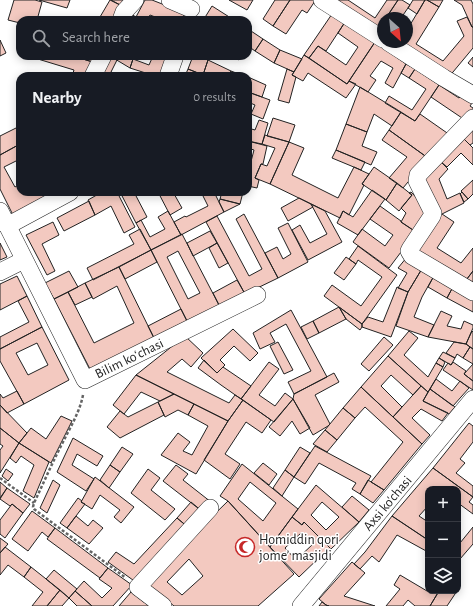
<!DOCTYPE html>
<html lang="en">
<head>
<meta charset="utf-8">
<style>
	body { margin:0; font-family:"Alegreya Sans",sans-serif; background:#242831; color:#f1f3f6 }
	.controls { position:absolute; right:12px; bottom:12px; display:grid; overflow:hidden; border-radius:8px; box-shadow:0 2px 10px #0003 }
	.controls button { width:36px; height:36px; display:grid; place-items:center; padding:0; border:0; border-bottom:1px solid #363941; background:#171b24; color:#f1f3f6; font:20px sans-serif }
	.compass { position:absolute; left:377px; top:12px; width:36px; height:36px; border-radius:50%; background:#171b24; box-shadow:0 2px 10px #0003; rotate:153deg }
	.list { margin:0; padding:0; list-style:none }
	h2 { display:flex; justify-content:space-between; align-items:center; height:52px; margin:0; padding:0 16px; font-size:17px }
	h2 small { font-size:13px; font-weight:400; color:#9ea1a6 }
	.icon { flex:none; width:22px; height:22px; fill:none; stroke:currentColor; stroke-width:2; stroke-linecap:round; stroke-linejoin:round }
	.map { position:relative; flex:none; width:473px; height:606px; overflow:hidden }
	.search { position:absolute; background:#171b24; box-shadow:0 2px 10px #0003; left:16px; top:16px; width:236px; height:44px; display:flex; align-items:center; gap:10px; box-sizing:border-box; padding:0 14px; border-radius:12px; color:#9ea1a6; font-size:15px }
	.panel { position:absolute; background:#171b24; box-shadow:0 2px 10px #0003; left:16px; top:72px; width:236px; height:124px; border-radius:12px }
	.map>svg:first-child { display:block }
	.building { fill:#f3c9c0; stroke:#222; fill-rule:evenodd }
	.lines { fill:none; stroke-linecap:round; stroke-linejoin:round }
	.minor-casing { stroke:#222; stroke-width:18 }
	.path { stroke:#646464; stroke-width:2.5; stroke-dasharray:3 2; stroke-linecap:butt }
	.minor { stroke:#fff; stroke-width:17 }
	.labels { text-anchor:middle; stroke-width:3; stroke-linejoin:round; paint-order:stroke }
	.street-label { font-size:14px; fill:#222; stroke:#fff }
	.poi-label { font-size:14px; fill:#222; stroke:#fff; text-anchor:start }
</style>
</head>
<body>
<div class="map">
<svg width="473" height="606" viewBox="0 0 473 606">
	<rect width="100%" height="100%" fill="#fff"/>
	<path class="building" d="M14,0H35L42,2L37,20H20V23L8,20Z
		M39,0H70L67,8Z
		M110,0L124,7L117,20H106L100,17Z
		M111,0H129L124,7Z
		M145,0H152L185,13L182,20H163L150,15L147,20H142L136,17Z
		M229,0H253L247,10Z
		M275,0H290L273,26L263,19Z
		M290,0H314L315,1L307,13L302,10L286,34L273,26Z
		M326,0H348L375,18L387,0H398L386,18H383V23L377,33Z
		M398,0H402L410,5L401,18H386Z
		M413,0H425L417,14L408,8Z
		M425,0H427L439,7L416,44L443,61L464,36L457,21L467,17L472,27H473V48L448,78L400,42H407V30Z
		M427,0H443L439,7Z
		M454,0H471L473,4V27H472L462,5Z
		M212,6L234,20H206L204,19Z
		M129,13L136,17L141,19L125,20Z
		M332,14L345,22L326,51L318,46L309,58L304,55Z
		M345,22L375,42L347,84L309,58L318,46L346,65L358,47L338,33Z
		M248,29L263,39L255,51L248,46Z
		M263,39L280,50L274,63L255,51Z
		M0,40L6,53L0,56Z
		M375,42L406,64L393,88L385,83L393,68L381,61L370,76L376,80L368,92L349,81Z
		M280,50L302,59L294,72L274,63Z
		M304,55L347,84L349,81L356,84L346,98L308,73L303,81L292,75Z
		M28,56H73L96,63L90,76H72L74,70Z
		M73,56H99L96,63Z
		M110,56L117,60L111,72L120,76H98Z
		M110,56H127L133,59L130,68Z
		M153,56H161L167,58L160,76H155L130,68L133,59L149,65Z
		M193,56H197L208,60L203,75L188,69Z
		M233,56H241L239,60Z
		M473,57V67L468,63Z
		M208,60L231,71L229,76H206L203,75Z
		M406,64L415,69L409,78L401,73Z
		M188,69L203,75L202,76H185Z
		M287,69L294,72L292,75L296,77L289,103L278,100Z
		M415,69L439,85L415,121L385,103L389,96L412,110L426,89L409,78Z
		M231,71L244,76H229Z
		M145,73L155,76H144Z
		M248,77L266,85L262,97L248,92Z
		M439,85L459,98L461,96L472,103L470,106L473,108V112L465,120L431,97Z
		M360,87L401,112L392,126L374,114L367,132L346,124Z
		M248,92L270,100L263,119L251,114L255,105L248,102Z
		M401,112L415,121L420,114L450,135L428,158L389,130Z
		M273,118L295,125L289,142L267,136Z
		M259,120L268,123L262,144L248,141V128L255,130Z
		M346,124L367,132L362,146L377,152L371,165L336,150Z
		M473,125V143L470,145L461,136Z
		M20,126V144L0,155V136Z
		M389,130L428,158L403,188L389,178L407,157L382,140Z
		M265,135L289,142L270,184L255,178L261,164L267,166L275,148L262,144Z
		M461,136L473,148V165L461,153L447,167L438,159Z
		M248,141L267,146L263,164H261L255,178L259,180L257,188L248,186V173L254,150L248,148Z
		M289,142L304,148L292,175L338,198L354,167L369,174L362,184L364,185L349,215L343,211L340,218L270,184Z
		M20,144V159L4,167L15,187L20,184V192H57L13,215L0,189V155Z
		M336,150L365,162L361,170L332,158Z
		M438,159L448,169L439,179L447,199L460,193L464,203L442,214H437L422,179Z
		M374,167L397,183L386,200L362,184Z
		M473,180V194L468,199L461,191Z
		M397,183L412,195L399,211L386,200Z
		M372,190L385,199L358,235L337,223L343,211L353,217Z
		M102,192H117L135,227L124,233L111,206L95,215L88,200Z
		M120,192H140L135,194L147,217L136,223Z
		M158,192H173L182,208L170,215Z
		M201,192H214L224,212L181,235L174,222L185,216L186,217L208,206Z
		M222,192H243L240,204L220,199Z
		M411,192L429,211L416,232L401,222L406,213L401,208L412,195L409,193Z
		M462,192L468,199L464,202L460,194Z
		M299,198L311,204L313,207L288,221L281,208Z
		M220,199L240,204L224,212L219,202Z
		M89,201L95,215L64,231L57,218Z
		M311,204L325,211L342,242L308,260L292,230L300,225L310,243L327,234Z
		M380,206L401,221V222L416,232L389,268L353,242L362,229L385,246L393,235L370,219Z
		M168,211L181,235L151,250L136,223L141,220L150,237L165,229L158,217Z
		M244,214L278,278L245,294L206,222L217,216L249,276L262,269L236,219Z
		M437,214H442L454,222L437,248L461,263L473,248V271L463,284L417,250Z
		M53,222L59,235L42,244L55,271L47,275L26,235Z
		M288,223L308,262L278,278L265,253L277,247L283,259L291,254L278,228Z
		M140,229L151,250L93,280L87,268L134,244L129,235Z
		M210,231L217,243L193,256L187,243Z
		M182,234L220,307L188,323L151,250ZM178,251L200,293L188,299L167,257Z
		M0,243L7,257L0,260Z
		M217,243L228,263L219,268L209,248Z
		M358,246L397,275L362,324L324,296L332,285L361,306L382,277L358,260L356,264L349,259Z
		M151,250L157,262L125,279L119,267Z
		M346,257L356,264L344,280L334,273Z
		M407,257L423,267L408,292L398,288L407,273L398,268Z
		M119,267L155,340L91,371L54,299L68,292L94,343L134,323L117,286L93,299L85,283Z
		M423,267L435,274L422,297L414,317L434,325L428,337L396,326L408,292Z
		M69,271L78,287L54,299L45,283Z
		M473,271V288L464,283Z
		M435,274L454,285L447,298L428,287Z
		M17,276L27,296L0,310V284Z
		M237,280L245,294L220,307L213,293Z
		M85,283L92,297L75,305L68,292Z
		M454,285L473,296V312L447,298Z
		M397,287L408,292L391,337L362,327V324L368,317L383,322Z
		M27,296L42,327L0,349V337L29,322L18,301Z
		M339,307L362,324V327L360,330L346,319Z
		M339,307L346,319L319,333L313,321Z
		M181,309L188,323L155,340L148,326Z
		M291,310L327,377L294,394L288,382L311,371L286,324L270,333L275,342L260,349L253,333Z
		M441,311L452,316L447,326L461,329L464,321L473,325V328L466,344L428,337Z
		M313,321L319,333L307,339L301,327Z
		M42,327L69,380L24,404L0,361V349ZM37,343L48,365L28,375L16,353Z
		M233,329L258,353L250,361L234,346L220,360L225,365L217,373L201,358Z
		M409,331L418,338L404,355L428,377L436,363L443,367L428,392L388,356Z
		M472,331L473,332V349L466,344Z
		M185,336L203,353L191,367L182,359L167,372L229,403L235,395L243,400L228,421L136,375Z
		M384,337L393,345L369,371L361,364Z
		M278,342L293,370L284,374L270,346Z
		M454,342L466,344L470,347L463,358L457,354L455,358L446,353Z
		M470,347L473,349V381L464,374L473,364L463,358Z
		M443,352L455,358L451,365L439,358Z
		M388,356L421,386L413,395L391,375L381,386L402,407L393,417L361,387Z
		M439,358L445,362L443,367L436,363Z
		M204,360L217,373L223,367L251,386L241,399L221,385L198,368Z
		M269,362L279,369L259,395L275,406L285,393L293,399L274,422L241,399Z
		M453,362L466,371L464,374L473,381V390L443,370L448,363L451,365Z
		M334,373L339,382L315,395L330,424L328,426L313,435L293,399L294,394Z
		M136,375L174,394L160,401L141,392L124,414L113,405Z
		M436,379L452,391L460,381L469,388L453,406L430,389Z
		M421,386L428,392L423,401L448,413L442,421L421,409L412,418L430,435L422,444L393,417Z
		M361,387L422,444L384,490L371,482L403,442L365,407L355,418L343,408Z
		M430,389L455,407L449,414L423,401Z
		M17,391L24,404L7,413L0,405V394L3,398Z
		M174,394L194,404L188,415L178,410L165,417L158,402Z
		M293,399L310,428L300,434L292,421L280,436L269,427Z
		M243,400L271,420L262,433L246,422L225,454L240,464L230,479L204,460L228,421Z
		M158,402L164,415L120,438L107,427L120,411L128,417Z
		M194,404L228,421L196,474L161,455L178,433L190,442L183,451L192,455L208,426L188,415Z
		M0,405L27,433L19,443L0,428Z
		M343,408L355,418L337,440L325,430Z
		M61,416L72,421L51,463L19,443L31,428L46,439Z
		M469,423L473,426V442L460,459L465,463L456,473L473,486V497L433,468Z
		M0,428L19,443L0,473V450L3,446L0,444Z
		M325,430L337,440L327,452L313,444Z
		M73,438L103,456L97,466L77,454L72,465L94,479L86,491L57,472Z
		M19,443L49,462L34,498L23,491L34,465L21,456L16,463L10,458Z
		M315,446L371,476L360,494L352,489L356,483L319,463L305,484L294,477Z
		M122,447L133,454L120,472L110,465Z
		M300,447L310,453L294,477L285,470Z
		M263,463L277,474L269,485L254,473Z
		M242,464L298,509L270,547L228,501L220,496ZM250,482L276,503L263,521L238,499Z
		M110,465L120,472L109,488L100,480Z
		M176,465L188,474L183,480L211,502L203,512L163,481Z
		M433,468L473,497L469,502L473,505V514L458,503V489H428V506L419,516L428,522V540L392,516Z
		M6,469L13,474L8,481L2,476Z
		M148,469L160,478L151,490L175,509L165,520L131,493Z
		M285,470L294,477L282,496L273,488Z
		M95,477L134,507L121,523L114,517L120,510L100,495L92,509L81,502Z
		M53,480L60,485L47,513L40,508Z
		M368,480L384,490L373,503L360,494Z
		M0,482L7,488L0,498Z
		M316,485L359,522L331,549L304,522L302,525L292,517ZM322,502L339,517L326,530L311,515Z
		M7,488L30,504L23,513L12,504L10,506L0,499Z
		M352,496L369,510L359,522L342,507Z
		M78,498L82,501L81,502L85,504L67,528L60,523Z
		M228,501L294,574L258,606H174L145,582ZM189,559L203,576L182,595L167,582Z
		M191,502L203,512L189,528L177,518Z
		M12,504L23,513L5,538L0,534V520Z
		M32,511L55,528L48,537L42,532L28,551L12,539Z
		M76,516L88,526L93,520L103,528L89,544L67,528Z
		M392,516L428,540V552L397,535L379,562L372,556L360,569L354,564L365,552Z
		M292,517L302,525L304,522L331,549L325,554L324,553L299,577L270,547ZM301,533L313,544L296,560L285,548Z
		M177,518L189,528L137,583L108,562L116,552L134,564Z
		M473,527V544L460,559L458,557V542L460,543Z
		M55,528L108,568L100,578L47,539Z
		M0,538L8,544L0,553Z
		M5,547L31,567L24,577L8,565L0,575V553Z
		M352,562L365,573L344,596L375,606H329L326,605L319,599Z
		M31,567L60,590L47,606H32L43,592L24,577Z
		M108,568L132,585L113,606H92L75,591L84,581L102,598L112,588L99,579Z
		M54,570L77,589L69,598L46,579Z
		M400,575L427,591L428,589V591H439L430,606H415L408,600L403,606H386L400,589L394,585Z
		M60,590L69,598L62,606H47Z
		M75,591L92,606H77L69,598Z
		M439,591H457L447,606H430Z
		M131,592L149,606H119Z
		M322,602L326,605L329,606H319Z"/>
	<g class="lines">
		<g class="minor-casing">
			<path id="minor" d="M170,0L191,9
				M322,0L383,39
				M121,20L124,12L135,0
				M388,42L444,78L473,95
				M93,76L103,56
				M168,76L175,56
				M473,118L418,175L417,181L433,213L432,216L410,249L409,251L412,256L473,292
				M0,211L85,380L257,295
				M7,226L70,192
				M0,272L24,260
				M163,606L138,587L210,508
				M301,606L473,399"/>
		</g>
		<path class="path" d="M83,395C80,411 71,426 64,440C53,461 44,482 34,503L33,507L34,509L126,578
			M0,478L34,503"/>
		<use href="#minor" class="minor"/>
	</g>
	<defs>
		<g id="mosque-ring" transform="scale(1)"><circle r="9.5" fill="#fff" stroke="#c62828" stroke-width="1.5"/><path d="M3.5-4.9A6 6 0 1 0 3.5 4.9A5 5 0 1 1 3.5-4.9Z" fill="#c62828"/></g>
	</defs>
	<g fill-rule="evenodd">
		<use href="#mosque-ring" x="245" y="547"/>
	</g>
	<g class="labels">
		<g class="street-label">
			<text transform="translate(129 358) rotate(-26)" y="5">Bilim koʻchasi</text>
			<text transform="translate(387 503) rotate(-50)" y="5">Axsi ko'chasi</text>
		</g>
		<g class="poi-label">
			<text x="259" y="544">Homiddin qori<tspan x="259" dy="16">jome’ masjidi</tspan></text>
		</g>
	</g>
</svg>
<div class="controls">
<button>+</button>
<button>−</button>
<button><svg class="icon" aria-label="layers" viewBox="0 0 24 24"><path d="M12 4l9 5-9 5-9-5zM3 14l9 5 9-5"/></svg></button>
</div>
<svg class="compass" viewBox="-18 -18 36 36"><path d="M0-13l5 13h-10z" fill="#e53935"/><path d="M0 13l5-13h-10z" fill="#9ea1a6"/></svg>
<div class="search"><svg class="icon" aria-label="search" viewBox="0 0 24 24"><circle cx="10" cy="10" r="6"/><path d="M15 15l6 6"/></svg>Search here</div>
<section class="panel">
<h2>Nearby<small>0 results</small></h2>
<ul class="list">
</ul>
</section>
</div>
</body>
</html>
